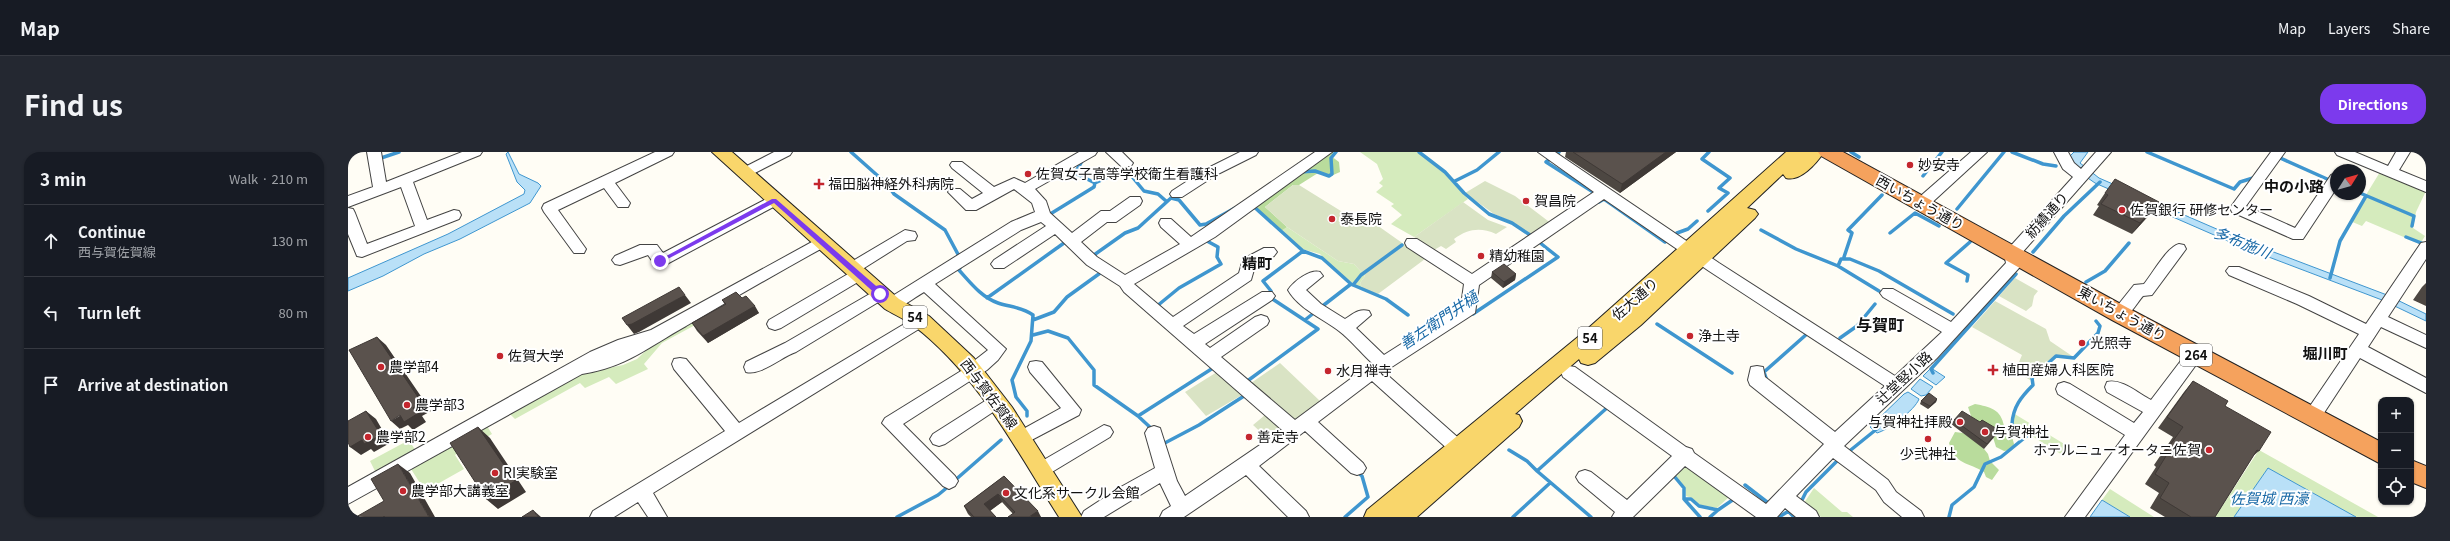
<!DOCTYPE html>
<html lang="en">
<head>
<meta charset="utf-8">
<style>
	body { margin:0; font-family:Georgia,"Noto Sans JP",serif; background:#242831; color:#f1f3f6 }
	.controls { position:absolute; right:12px; bottom:12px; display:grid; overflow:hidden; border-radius:8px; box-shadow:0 1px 3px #0004 }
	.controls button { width:36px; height:36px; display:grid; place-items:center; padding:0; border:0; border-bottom:1px solid #363941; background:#171b24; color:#f1f3f6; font:20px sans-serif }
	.compass { position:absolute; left:1982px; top:12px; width:36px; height:36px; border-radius:50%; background:#171b24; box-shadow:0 1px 3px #0004; rotate:53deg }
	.stop { position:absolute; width:12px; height:12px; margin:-9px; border:3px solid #7c3aed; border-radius:50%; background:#fff }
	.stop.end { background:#7c3aed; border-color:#fff; box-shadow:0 1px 4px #0008 }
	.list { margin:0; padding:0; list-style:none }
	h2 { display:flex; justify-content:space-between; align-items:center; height:52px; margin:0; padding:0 16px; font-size:17px }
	h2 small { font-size:13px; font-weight:400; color:#9ea1a6 }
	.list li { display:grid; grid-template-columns:26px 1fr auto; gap:12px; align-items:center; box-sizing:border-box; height:72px; padding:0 16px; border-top:1px solid #363941 }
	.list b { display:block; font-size:15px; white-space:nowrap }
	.list p { margin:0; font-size:13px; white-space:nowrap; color:#9ea1a6 }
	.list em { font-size:13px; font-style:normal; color:#9ea1a6 }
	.icon { flex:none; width:22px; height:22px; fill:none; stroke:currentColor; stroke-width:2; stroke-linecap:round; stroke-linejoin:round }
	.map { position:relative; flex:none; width:2078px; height:365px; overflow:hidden; border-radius:16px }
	header { display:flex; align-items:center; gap:24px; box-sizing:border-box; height:56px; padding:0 20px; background:#171b24; border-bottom:1px solid #363941 }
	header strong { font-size:19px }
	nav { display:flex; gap:22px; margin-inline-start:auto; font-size:14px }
	.intro { display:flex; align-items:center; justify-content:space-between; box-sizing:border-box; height:96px; padding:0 24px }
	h1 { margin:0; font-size:28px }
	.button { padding:10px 18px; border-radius:16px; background:#7c3aed; color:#fff; font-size:14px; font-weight:700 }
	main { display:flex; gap:24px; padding:0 24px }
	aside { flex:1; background:#171b24; border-radius:16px; box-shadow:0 1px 3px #0004 }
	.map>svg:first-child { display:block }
	.green { fill:#d5ebbd }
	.forest { fill:#b9dc9c }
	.cemetery { fill:#d9e3c4 }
	.water { fill:#b9e0f7; stroke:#3f96cf }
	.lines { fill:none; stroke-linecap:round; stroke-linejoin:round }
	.stream { stroke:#3f96cf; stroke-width:3.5 }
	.minor-casing { stroke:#444; stroke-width:2 }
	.major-casing { stroke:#222; stroke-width:2 }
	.highway-casing { stroke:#222; stroke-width:2 }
	.minor { fill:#fff; fill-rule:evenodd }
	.major { fill:#f9d66b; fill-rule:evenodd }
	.highway { fill:#f5a25d; fill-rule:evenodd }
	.wall { fill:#4d4742 }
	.shaded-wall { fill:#3f3936 }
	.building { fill:#5a524d; stroke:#3f3936 }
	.route { fill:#7c3aed }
	.poi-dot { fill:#c4262e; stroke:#fff; stroke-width:1.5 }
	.labels { text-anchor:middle; stroke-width:4; stroke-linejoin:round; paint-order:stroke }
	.shield { fill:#fff; stroke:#585858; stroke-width:1 }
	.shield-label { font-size:13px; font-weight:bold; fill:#111 }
	.poi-label { font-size:14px; fill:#111; stroke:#fff; text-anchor:start }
	.street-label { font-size:14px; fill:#111; stroke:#fff }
	.neighbourhood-label { font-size:15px; font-weight:bold; fill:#111; stroke:#fff }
	.water-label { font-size:15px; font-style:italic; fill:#1768a6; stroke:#fff }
	.quarter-label { font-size:16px; font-weight:bold; fill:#111; stroke:#fff }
</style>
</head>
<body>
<header>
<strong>Map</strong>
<nav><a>Map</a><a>Layers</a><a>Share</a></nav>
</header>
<div class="intro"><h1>Find us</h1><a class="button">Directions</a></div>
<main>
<aside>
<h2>3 min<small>Walk · 210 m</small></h2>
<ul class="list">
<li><svg class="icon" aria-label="ahead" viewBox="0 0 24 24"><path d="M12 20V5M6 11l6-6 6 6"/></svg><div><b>Continue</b><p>西与賀佐賀線</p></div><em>130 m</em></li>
<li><svg class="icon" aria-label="left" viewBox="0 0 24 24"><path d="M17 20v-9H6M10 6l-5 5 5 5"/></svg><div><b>Turn left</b></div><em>80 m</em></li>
<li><svg class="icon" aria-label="arrive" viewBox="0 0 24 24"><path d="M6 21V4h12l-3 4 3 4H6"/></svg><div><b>Arrive at destination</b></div></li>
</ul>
</aside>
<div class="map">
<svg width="2078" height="365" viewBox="0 0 2078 365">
	<rect width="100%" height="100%" fill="#fffdf5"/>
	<path class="green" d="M1012,0H1069L1095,20L1120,47L1066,85L1043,72L1054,63L1043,54L1046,52L1028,40L1035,34L1031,31L1035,27L1029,12Z
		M2032,20L2078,39L2068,60L2065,76L2077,84L2072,92L2018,69L2014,74L2002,69Z
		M939,75L990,109L1006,112L1017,124L1012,131L1015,138L985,117L972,102L954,97L932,80Z
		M348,169L349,172L314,191L296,212L300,217L268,232L261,225L237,236L232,231L167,267L161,261L232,222L275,213L289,207L308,189L342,170Z
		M1665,261L1718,293L1722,298L1716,304L1665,272Z
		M139,274L144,282L107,303L116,317L77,339L63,317Z
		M61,288L69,301L29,323L22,309Z
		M1911,298L2030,365H2008L1920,316L1886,365H1867Z
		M1340,307L1381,345L1369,356L1352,353L1344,346L1338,344L1337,335L1325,322Z
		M1466,336L1494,360H1499L1505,365H1473L1456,351Z
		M1762,337L1806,365H1782L1754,348Z"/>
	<path class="forest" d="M980,0H986L983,4L991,10L992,20L983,24L970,21L951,33H945L917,55L939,75L932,80L904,52Z
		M1627,252C1642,255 1653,257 1656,274L1662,277L1666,292L1664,298L1656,299L1648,295L1644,282L1623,264L1620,255Z
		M1607,280L1615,281L1633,293L1640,302L1642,309L1651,318L1644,328L1638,325L1636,320C1620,310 1607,313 1601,291Z"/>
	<path class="cemetery" d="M1137,29L1167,44L1204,72L1186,85L1165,70L1146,62L1117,41Z
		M945,33H951L1009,69L1016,64L1077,107L1030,142L1015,138L1012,131L1017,124L1006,112L990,109L939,75L917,55Z
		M1115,50L1140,68L1159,75L1148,82C1132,75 1120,77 1106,87L1108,90L1098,97L1093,94L1086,98L1066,85Z
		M1667,126L1690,139L1686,144L1684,154L1678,159L1651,144Z
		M1647,149L1698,177L1702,189L1727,206L1709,205L1685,226L1682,228L1674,223L1680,216L1671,210L1674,203L1624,175Z
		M932,211L972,249L944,270L903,231Z
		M869,220L894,243L858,264L837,240Z
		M917,263L934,279L920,287L905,273Z"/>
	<path class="water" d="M160,0L171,22L190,31L193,34L182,51L112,87L76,102L35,124L0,139V126L100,82L176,42L177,38L169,30L158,2Z
		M1726,0H1740L1732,11L1751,26L1894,88L2039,143L2078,162V169L2034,148L1889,93L1747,31L1724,15L1720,6Z
		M1583,216L1597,225L1588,233L1575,224Z
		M1572,227L1585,235L1578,243L1573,244L1563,237Z
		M1560,240L1571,247C1567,258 1540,278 1529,281L1522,275L1556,242Z
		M1920,316L2008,365H1886Z
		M1754,348L1782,365H1742Z"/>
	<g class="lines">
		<path class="stream" d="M503,0L539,32L546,42L597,78L612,106
			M1071,0L1097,20L1116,41L1141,62L1164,71L1182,83
			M1211,0L1198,10L1256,47L1251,50
			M1503,0L1511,5
			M1664,0L1695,12L1708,14
			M1799,0L1886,37L1892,30L1905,26
			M1930,5L1988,31
			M33,6L51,0
			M952,20L967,19L981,24L984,22L983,6L988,0
			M1575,24L1594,0
			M1107,29L1129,18L1151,0
			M747,31L771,20L781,21L796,39L810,42L818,49
			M2012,41L2066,64L2064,74
			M1256,47L1317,90
			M904,53L955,99L915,129L923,139V144
			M1609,57L1656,0
			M1360,59L1380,41L1371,36L1382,26L1354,7L1361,0
			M699,64L746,35L747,31L727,21L734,9
			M1413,78L1448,97L1490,114L1531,139
			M1329,81L1340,77L1349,69
			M1542,81L1567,61L1591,74
			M2058,85L2078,93
			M955,99L974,106L1003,132
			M1685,100L1716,64L1752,30
			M1496,105L1504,81L1500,78L1534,43
			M748,107L746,103L777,81L790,76L823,46L831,48L852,73L858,72L887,56
			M1490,114L1493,107H1502L1531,119L1605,162
			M612,116L610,117C622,130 633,145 650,151C662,155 674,155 685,163L683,189L664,228L668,245L679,259V264
			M1982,126L1992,89L2018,44
			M1619,129L1620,123L1598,111L1622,90
			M1738,130L1757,119L1781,91
			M1005,133L1038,147L1060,163
			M639,146L716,91L717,87
			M809,154L831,136L873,112L869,105L870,95L859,89L860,87
			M972,156L1003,132L1005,133L1013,123L1054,93
			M1125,162L1210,105L1191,90L1193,89
			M685,168L706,160L719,145L755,119
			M957,168L967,160
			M1309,172L1384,221
			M685,183L700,179L720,186L746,218V233L790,264L865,216
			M1492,186L1509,174L1527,152
			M1585,221L1583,217L1668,122
			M1419,229L1416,220L1460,181
			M898,230L970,177L923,146
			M790,264L805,278
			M813,293L851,273L896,244
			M1161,298L1179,309L1189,319
			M1499,301L1530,276
			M1326,324L1336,336V347H1343L1351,354L1370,358L1386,347L1388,348
			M605,330L653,288
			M1397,333L1419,350
			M1336,347L1352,365
			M1452,352L1458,340L1492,306
			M1440,359L1446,365
			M549,365L590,343L601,334
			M997,365L1020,345L1014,324L1009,320
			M1165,365L1202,331
			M1243,365L1189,319L1261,254
			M1362,365L1370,358
			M1431,365L1444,357
			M1601,365L1604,353L1626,335L1637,312L1653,305L1680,283L1664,272C1665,255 1673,245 1685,233L1684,226L1708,204L1726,206L1750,181L1752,174L1748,169"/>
		<g class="minor-casing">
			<path id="minor" d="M19,0H33L38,30L114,0H134L132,3L65,30L79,68L106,58L111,59L113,63L111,67L14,105L9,104L0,82V56L5,57L7,61L19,92L67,74L53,35L0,55V44L25,35Z
				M307,0H326L324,3L267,31L282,51L280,55H270L256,36L210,58L238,97L236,101H226L196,60L194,56L196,52Z
				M426,0H444L442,3L401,24H391L389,21L391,18Z
				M731,0H749L747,3L687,37L698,49L702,61L724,81L753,59H762L782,45H792L794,49L792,53L768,70H759L733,90L749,105L777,123L832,92L813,75L811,71L813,67H823L843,85L967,0H984L867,85L786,132L825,165L891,121L895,107L916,96H926L929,100L926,104L907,114L903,128L835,174L846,182L914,140H924L927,144L924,148L857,192L862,196L907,165L913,163L919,165L921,169L919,173L873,205L947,268L1024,211C1013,201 1003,188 991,179C974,166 951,157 940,138C946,129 962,117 972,120L975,124L958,138L973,152L997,167C1005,162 1011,156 1021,159L1023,163L1008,176L1036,203L1113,154L1116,132L1059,95L1057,91L1059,87H1069L1124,122L1246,40L1190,0H1207L1371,111L1547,224L1594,180L1535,145L1532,141L1535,137H1545L1603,170L1658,111L1656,102L1659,98L1725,25L1715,17L1706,0H1720L1726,11L1733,17L1748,0H1763L1672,103L1674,112L1671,116L1589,206L1496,294L1540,328L1548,340L1573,359L1576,365H1554L1536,350L1528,338L1485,306L1448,344L1468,359L1471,365H1448L1437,356L1429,365H1408L1337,314L1285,365H1264L1267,360L1231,330L1228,325L1231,320L1237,318L1243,320L1279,348L1324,304L1215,225L1213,220L1215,215L1221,214L1227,215L1338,295L1344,297L1346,301L1418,352L1476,292L1402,233L1400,228L1403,215L1409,214L1415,215L1417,225L1487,280L1537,234L1361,119L1256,47L1131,133L1127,161L1036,220L1115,290L1118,295L1115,300L1109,302L1103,300L1024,229L970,270L1015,311L1018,316L1015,321L1009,323L1003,321L957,279L911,314L958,359L961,365H940L898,323L836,365H812L815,359L823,354L812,331L756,365H733L736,359L771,336L807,316L797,281L800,276L806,274L812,276L829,329L837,344L934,278L776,140L772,134L739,113L707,82L656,116H646L643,112L646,108L698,74L693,70L673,78L587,132L658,197L650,208L639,218L555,272L607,324L610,329L607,334L601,337L595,334L534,271L537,266L613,219L640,198L576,140C565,146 551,160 538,156L536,152L538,148L663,70L687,60L684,51L666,37L628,58H618L600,40L602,37H612L624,47L635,41L604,16L602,13L604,10H614L646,35L666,26L677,31Z
				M758,0H774L785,11L783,14H773Z
				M892,0H910L908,3L868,23L834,45H824L822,42L824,39L858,17Z
				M1623,0H1639L1578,56H1568L1566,52L1568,48Z
				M1923,0H1937L1898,54L1947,76L1983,23L1988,21V37L1955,87H1945L1884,60L1882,56Z
				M1987,0H2007L2040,14L2048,0H2062L2051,18L2078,29V40L1989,3Z
				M426,43L431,44L433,48L431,52L317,113H307L300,103L272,113L267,112L264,108L267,104L292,93H309L315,101Z
				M557,78L567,80L569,84L567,88L559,89L513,118L518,123L515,127L433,176L427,178L421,176L419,172L421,168L500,122L495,117L498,113Z
				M473,85L478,86L480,90L478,94C431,120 384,147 338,174C300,195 279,215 234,222L0,352V335L242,200L270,188L303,178Z
				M2078,90V107L2040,165L2078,183V196L2033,175L2020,195L2078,226V241L2012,206L1970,270L1964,272L1958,270L1956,265L1958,260L2011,182L1949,152L1881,123L1878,119L1881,115H1891L1961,144L2018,172L2073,91Z
				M1831,92L1836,93L1838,97L1804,143L1795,144C1787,153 1780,170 1766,166L1764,162L1766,158L1786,133L1796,132C1805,121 1819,95 1831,92Z
				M532,136L537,138L540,142L537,146L448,200C433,205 413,224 398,220L396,215L398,210L437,191Z
				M573,162L579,164L581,168L579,172L305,341L319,365H300L290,350L266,365H242L245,359L377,279L326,217L324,212L326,207L332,206L338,207L391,271Z
				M1847,196L1853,198L1855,202L1853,206L1737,365H1717L1777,283L1710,242L1708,237L1710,232L1716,230L1722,232L1786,271L1795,260L1759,240L1757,235L1759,230C1773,226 1791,242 1803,248L1841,198Z
				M688,209L694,210L733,258L731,263L674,293L668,291L665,286L668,281L713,256L682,220L680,215L682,210Z
				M648,242L654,244L656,249L654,254L597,292L591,294L585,292L582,287L585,282Z
				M756,273L762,275L765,280L762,285L699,323L693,325L687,323L684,318L687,313Z"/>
		</g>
		<g class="major-casing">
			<path id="major" d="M364,0H384L551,147L581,164L626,206L664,255L734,365H711C668,298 630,223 566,174C557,167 547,163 537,157Z
				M1438,0H1476C1468,12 1452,30 1438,26L1435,22L1399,56L1407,58L1410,62L1407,66L1293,173L1247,211L1240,213L1233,211L1231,207L1167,262L1171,263L1174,269L1171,275L1069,365H1016L1019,358L1236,180Z"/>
		</g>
		<g class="highway-casing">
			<path id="highway" d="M1470,0H1495L1780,156L2033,290V312L1764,168L1473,4Z
				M2063,308L2078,314V336L2063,330Z"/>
		</g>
		<use href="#minor" class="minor"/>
		<use href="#major" class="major"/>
		<use href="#highway" class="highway"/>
	</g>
	<path class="wall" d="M1218,0H1328L1272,41L1217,5Z
		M1757,41L1803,61L1784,82L1745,63L1751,54L1749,53Z
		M1144,120L1168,122L1167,128L1155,136L1143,126Z
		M2078,131V154L2065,148L2074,135Z
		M394,146L411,161L360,191L349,179L344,171L377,153L374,148Z
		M1845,229L1877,254L1911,299L1905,304L1867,365H1817L1802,356L1811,341L1797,332L1808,315L1806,313L1825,285L1810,276L1836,240Z
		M1589,247L1588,250L1580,257L1572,252L1573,249Z
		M1606,268L1648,283L1636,297L1603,272Z
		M656,324L693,365L665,362L654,350L642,359L648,365H623L620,362L616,354Z"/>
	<path class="shaded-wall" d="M1318,0H1328L1272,41L1274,32Z
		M1811,50L1803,61L1784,82L1792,71Z
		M1168,122L1167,128L1155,136L1156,130Z
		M337,143L343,151L291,180L286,182L279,173Z
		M407,154L411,161L360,191L355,184Z
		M29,185L38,193L83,259L74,264L78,270L65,278L60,273L52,277L43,269L65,256Z
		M1589,247L1588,250L1580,257L1582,254Z
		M18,259L28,267L42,291L26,300L23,297L13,303L2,295Z
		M130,275L142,286L178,340L150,357L138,347Z
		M50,312L62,321L87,365H81Z
		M650,342L654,350L640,360L636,352Z
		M185,358L193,365H190Z
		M690,359L693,365H681Z"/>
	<path class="building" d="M1225,0H1318L1274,32Z
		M1767,27L1811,50L1792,71L1753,52L1760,43L1757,41Z
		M1156,112L1168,122L1156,130L1144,120Z
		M331,135L337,143L284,172L279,173L274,166Z
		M388,140L394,146L398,144L407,154L355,184L344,171L378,152L374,148Z
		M29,185L74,251L65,256L69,262L56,270L52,263L43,269L1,198Z
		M1845,229L1880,249L1877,254L1923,280L1911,299L1909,298L1867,365H1843L1812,346L1821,331L1807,322L1818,304L1815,303L1835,275L1819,265Z
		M1581,241L1589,247L1582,254L1573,249Z
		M18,259L33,283L16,292L14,288L2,295L0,290V269Z
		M1614,259L1632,270L1634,268L1651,278L1639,292L1606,268Z
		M130,275L167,329L138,347L102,291Z
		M50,312L81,365H37L36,364L35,365H8L36,349L23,327Z
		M656,324L690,359L681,365H660L667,360L650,342L636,352L648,365H626L616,354Z
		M185,358L190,365H174Z"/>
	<path class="route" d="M424,47H428L535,140V144H530L426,51L314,110L309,109Z"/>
	<g class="poi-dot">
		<circle cx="1562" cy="13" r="4"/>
		<circle cx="680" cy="22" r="4"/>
		<path d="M469 26h4v4h4v4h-4v4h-4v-4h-4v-4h4z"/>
		<circle cx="1178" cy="49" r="4"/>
		<circle cx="1774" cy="58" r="4"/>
		<circle cx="984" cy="67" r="4"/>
		<circle cx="1133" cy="104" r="4"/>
		<circle cx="1342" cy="184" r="4"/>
		<circle cx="1734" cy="191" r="4"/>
		<circle cx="152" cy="204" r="4"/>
		<circle cx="33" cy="215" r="4"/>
		<path d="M1643 212h4v4h4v4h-4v4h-4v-4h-4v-4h4z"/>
		<circle cx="980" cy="219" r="4"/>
		<circle cx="59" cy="253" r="4"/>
		<circle cx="1612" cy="270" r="4"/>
		<circle cx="1637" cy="280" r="4"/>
		<circle cx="20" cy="285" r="4"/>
		<circle cx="901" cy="285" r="4"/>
		<circle cx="1580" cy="287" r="4"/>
		<circle cx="1861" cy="298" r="4"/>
		<circle cx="147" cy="321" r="4"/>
		<circle cx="55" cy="339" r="4"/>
		<circle cx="658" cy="341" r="4"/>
	</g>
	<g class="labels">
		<g class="shield">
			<rect x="555" y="154" width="24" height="22" rx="3"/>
			<rect x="1230" y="175" width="24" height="22" rx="3"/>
			<rect x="1832" y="192" width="32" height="22" rx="3"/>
		</g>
		<g class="shield-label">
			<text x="567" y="170">54</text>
			<text x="1242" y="191">54</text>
			<text x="1848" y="208">264</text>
		</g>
		<g class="poi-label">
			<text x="1570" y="18">妙安寺</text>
			<text x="688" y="27">佐賀女子高等学校衛生看護科</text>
			<text x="480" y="37">福田脳神経外科病院</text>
			<text x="1186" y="54">賀昌院</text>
			<text x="1782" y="63">佐賀銀行 研修センター</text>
			<text x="992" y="72">泰長院</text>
			<text x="1141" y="109">精幼稚園</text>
			<text x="1350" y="189">浄土寺</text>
			<text x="1742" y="196">光照寺</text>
			<text x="160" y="209">佐賀大学</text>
			<text x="41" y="220">農学部4</text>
			<text x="1654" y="223">植田産婦人科医院</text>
			<text x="988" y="224">水月禅寺</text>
			<text x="67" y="258">農学部3</text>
			<text x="1604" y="275" text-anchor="end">与賀神社拝殿</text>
			<text x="1645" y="285">与賀神社</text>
			<text x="28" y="290">農学部2</text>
			<text x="909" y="290">善定寺</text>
			<text x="1853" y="303" text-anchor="end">ホテルニューオータニ佐賀</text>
			<text x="1580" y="307" text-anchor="middle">少弐神社</text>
			<text x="155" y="326">RI実験室</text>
			<text x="63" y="344">農学部大講義室</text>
			<text x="666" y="346">文化系サークル会館</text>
		</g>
		<g class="street-label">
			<text transform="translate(1572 51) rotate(29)" y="5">西いちょう通り</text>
			<text transform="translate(1699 63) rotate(-48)" y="5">紡績通り</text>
			<text transform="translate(1287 147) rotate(-41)" y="5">佐大通り</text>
			<text transform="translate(1774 162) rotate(29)" y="5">東いちょう通り</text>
			<text transform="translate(1556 226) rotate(-43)" y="5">辻堂竪小路</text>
			<text transform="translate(641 242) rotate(53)" y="5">西与賀佐賀線</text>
		</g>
		<g class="neighbourhood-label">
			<text x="1946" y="40">中の小路</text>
			<text x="909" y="117">精町</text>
			<text x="1977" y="207">堀川町</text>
		</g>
		<g class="water-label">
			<text transform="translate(1894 91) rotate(22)" y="5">多布施川</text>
			<text transform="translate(1091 169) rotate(-34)" y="5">善左衛門井樋</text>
			<text x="1921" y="352">佐賀城 西濠</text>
		</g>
		<g class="quarter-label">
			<text x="1532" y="179">与賀町</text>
		</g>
	</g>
</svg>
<div class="controls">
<button>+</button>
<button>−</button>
<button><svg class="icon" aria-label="locate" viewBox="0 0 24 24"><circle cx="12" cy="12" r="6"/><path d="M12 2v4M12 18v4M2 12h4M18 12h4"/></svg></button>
</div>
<svg class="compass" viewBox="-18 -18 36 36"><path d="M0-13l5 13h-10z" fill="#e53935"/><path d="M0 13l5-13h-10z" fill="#9ea1a6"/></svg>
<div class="stop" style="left:532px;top:142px"></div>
<div class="stop end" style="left:312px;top:109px"></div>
</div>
</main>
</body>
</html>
